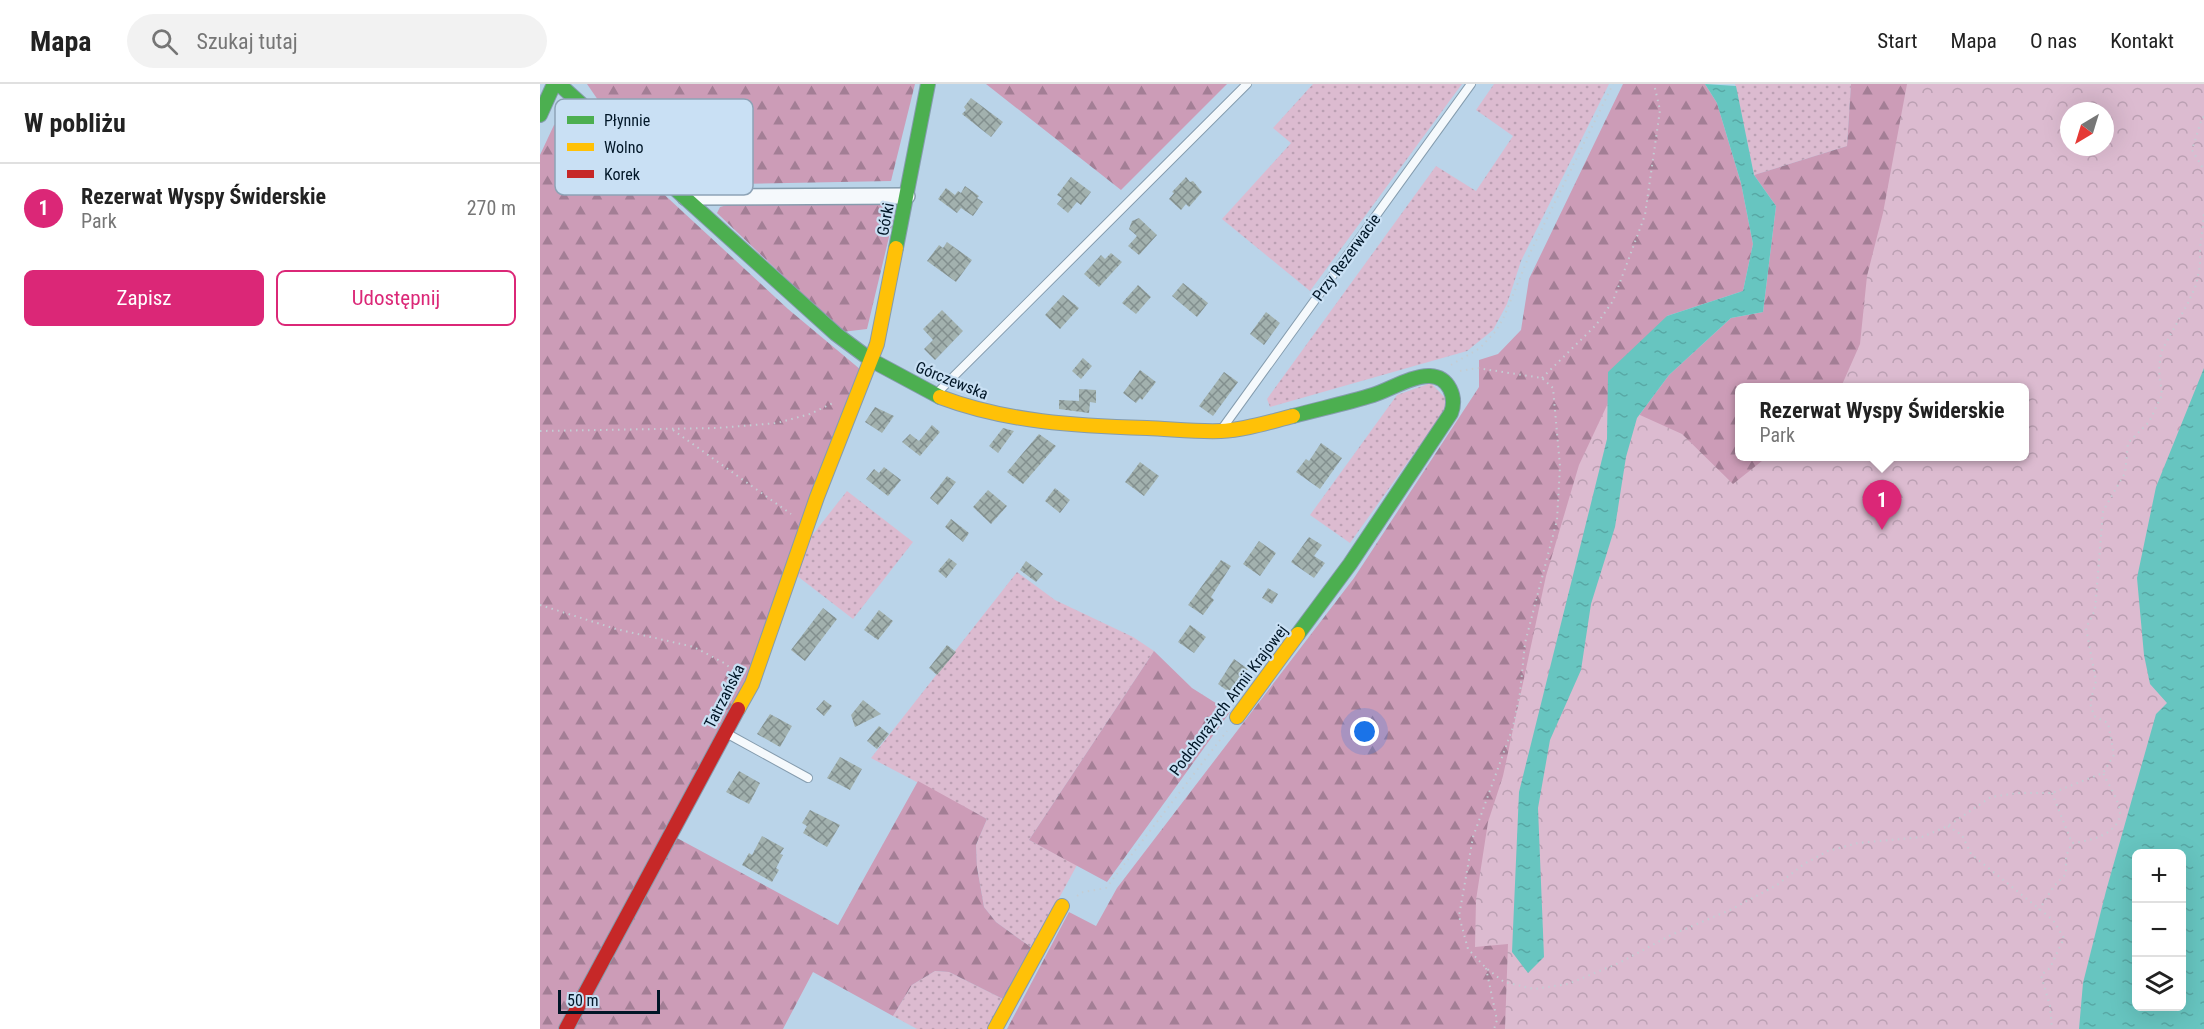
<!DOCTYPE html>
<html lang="pl">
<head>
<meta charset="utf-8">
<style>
	body { margin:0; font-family:"Roboto Condensed",sans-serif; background:#f2f2f2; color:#222 }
	.controls { position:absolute; right:18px; bottom:18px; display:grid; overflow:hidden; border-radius:9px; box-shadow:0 6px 24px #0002 }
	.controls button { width:54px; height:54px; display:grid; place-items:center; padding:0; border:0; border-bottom:2px solid #e0e0e0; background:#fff; color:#222; font:30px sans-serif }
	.compass { position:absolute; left:1520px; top:18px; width:54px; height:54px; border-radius:50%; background:#fff; box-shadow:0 6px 24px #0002; rotate:218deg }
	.scale { position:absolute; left:18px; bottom:15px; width:102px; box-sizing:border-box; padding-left:6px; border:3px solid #001627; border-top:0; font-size:16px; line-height:21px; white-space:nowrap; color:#001627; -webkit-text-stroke:4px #c9e0f4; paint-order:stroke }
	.you { position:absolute; left:825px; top:648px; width:21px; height:21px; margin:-15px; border:4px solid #fff; border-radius:50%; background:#1a73e8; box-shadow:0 0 0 9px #1a73e833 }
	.badge { display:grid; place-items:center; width:39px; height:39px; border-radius:50%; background:#db2777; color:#fff; font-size:20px; font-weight:700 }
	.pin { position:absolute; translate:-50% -50px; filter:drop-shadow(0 2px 3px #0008) }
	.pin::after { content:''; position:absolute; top:32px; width:21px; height:18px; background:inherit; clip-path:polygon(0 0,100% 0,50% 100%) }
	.popup { position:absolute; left:1195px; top:299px; width:294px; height:78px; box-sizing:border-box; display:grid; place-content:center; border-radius:9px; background:#fff; filter:drop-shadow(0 2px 4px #0005); font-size:20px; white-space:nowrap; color:#767676 }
	.popup b { font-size:22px; color:#222 }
	.popup::after { content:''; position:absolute; left:50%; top:100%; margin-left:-12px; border:12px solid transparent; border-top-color:#fff }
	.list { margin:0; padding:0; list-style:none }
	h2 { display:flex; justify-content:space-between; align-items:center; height:78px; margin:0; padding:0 24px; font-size:26px }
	h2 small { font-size:20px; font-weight:400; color:#767676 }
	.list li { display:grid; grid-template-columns:39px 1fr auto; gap:18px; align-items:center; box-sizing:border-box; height:90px; padding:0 24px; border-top:2px solid #e0e0e0 }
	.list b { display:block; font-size:22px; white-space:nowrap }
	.list p { margin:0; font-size:20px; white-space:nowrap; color:#767676 }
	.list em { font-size:20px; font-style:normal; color:#767676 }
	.actions { display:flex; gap:12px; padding:18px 24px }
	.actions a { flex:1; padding:14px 0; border:2px solid #db2777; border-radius:9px; text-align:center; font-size:21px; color:#db2777 }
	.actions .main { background:#db2777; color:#fff }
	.icon { flex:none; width:33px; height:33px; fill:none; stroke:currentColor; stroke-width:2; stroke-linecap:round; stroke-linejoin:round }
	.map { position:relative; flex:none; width:1664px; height:945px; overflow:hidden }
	header { display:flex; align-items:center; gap:36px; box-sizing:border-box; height:84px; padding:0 30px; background:#fff; border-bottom:2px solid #e0e0e0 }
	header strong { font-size:28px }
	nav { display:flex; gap:33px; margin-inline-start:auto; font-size:21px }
	.search { width:420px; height:54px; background:#f2f2f2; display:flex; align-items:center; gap:15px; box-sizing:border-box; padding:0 21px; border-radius:33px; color:#767676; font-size:22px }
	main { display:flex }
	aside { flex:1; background:#fff }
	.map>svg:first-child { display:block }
	.grass { fill:url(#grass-dots) }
	.forest { fill:url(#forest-firs); fill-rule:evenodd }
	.park { fill:url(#park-crowns); fill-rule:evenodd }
	.water { fill:url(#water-ripples); fill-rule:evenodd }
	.building { fill:url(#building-cross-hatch) }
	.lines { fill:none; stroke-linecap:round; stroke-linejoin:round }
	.lane-casing { stroke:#859cae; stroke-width:10 }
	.street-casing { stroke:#859cae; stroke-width:18 }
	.fast-casing { stroke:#859cae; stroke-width:16 }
	.slow-casing { stroke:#859cae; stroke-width:16 }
	.jam-casing { stroke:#859cae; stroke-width:16 }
	.path { stroke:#c4cdd4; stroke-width:2; stroke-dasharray:1.5 4.5; stroke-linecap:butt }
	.lane { stroke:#f5f9fc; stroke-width:8 }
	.street { stroke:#f5f9fc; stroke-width:15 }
	.fast { stroke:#4caf50; stroke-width:14 }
	.slow { stroke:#ffc107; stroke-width:14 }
	.jam { stroke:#c62828; stroke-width:14 }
	.labels { text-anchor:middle; stroke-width:4.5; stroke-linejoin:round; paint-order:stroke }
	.street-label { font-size:16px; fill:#001627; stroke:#c9e0f4 }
	.key { fill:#c9e0f4; stroke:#8da3b6; stroke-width:1.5 }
	.key-label { font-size:16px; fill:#001627 }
</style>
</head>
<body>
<header>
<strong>Mapa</strong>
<div class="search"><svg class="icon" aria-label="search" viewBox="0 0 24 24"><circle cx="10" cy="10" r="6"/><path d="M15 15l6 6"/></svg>Szukaj tutaj</div>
<nav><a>Start</a><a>Mapa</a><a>O nas</a><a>Kontakt</a></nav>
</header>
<main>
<aside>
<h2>W pobliżu<small></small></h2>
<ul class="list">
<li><span class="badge">1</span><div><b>Rezerwat Wyspy Świderskie</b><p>Park</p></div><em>270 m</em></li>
</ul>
<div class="actions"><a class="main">Zapisz</a><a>Udostępnij</a></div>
</aside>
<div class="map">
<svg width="1664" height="945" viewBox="0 0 1664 945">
	<defs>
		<pattern id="grass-dots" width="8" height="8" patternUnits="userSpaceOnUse" patternTransform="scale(1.5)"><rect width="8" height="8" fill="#dcbbd0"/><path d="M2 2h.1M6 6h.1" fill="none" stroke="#bba0b3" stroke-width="1.8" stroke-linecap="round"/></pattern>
		<pattern id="forest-firs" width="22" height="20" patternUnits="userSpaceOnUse" patternTransform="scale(1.5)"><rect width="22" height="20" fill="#cc9cb7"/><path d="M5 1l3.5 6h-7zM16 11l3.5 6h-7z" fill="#a37e95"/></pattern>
		<pattern id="park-crowns" width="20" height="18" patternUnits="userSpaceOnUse" patternTransform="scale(1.5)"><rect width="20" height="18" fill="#dcbbd0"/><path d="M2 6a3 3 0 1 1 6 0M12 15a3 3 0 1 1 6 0" fill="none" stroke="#bba0b3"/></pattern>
		<pattern id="water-ripples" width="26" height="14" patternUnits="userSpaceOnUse" patternTransform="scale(1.5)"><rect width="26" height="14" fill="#67c5c0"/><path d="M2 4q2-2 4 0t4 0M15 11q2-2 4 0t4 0" fill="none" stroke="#58a8a5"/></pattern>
		<pattern id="building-cross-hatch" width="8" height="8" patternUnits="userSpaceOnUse" patternTransform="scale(1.5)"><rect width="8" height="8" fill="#a2b1ae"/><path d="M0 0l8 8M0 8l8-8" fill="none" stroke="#828f8e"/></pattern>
	</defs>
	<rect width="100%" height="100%" fill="#bad4e9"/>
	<path class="grass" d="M773,0H922L770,207L682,135L751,59L733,44Z
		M954,0H1069L981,177L967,220L953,246L927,267L730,323L727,315L896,82L936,107L973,52L936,26Z
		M1195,0H1311L1307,62L1214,91Z
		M891,299L910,319L810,459L770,431L857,311Z
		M307,407L373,458L313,535L256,491L270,454Z
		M477,488L515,516L593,553L614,567L489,756L537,781L492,864L456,838L444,823L437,783L436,761L447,735L331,674Z
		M395,887L409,888L463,915L448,945H377L353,932L372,901Z"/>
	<path class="forest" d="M47,0H375L351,97L144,101L58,16Z
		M446,0H687L581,106Z
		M1083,0H1165L1177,19L1201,99L1213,160L1203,207L1127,232L1097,334L1129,291L1191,234L1223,228L1236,122L1214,91L1307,62L1311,0H1664L1499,945H467L529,828L556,842L577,804L814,494L939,303V276L958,270L981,246L989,195ZM1529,27H1565V63H1529ZM1200,304H1484V372H1200Z
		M36,29L248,225L321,286L204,602L21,945H0V71L14,41Z
		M339,118L355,128L327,245L302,248L177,129L180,123L187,121Z
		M614,567L652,604L690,628L567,798L489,756Z
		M378,697L447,735L436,761L437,783L444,823L456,838L492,864L463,915L409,888L395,887L372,901L353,932L273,888L243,945H33L137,754L298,841Z"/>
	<path class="park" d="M1367,0H1664V945H965L968,860L935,863L936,816L948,738L963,692L1006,492L1039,381L1069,317L1142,350L1193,400L1227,373L1484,372V304L1301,303L1320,260L1327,192L1343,129ZM1529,27H1565V63H1529ZM1596,770H1642V922H1596Z"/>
	<path class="water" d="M1165,0L1196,2L1214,91L1236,122L1223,228L1191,234L1129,291L1097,334L1086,373L1075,443L1051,520L1041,586L1010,656L998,724L1004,873L988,889L972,868L979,708L1067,355L1068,288L1127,232L1203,207L1213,160L1201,99L1177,19Z
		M1664,284V945H1539L1543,899L1566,807L1616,630L1627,619L1610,600L1604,571L1597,494L1616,403ZM1596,770H1642V922H1596Z"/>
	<path class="building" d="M431,14L463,38L451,53L422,30L426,26L424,23Z
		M531,93L551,108L541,121L537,118L528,129L517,120L522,114L517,111Z
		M646,93L650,98L653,97L662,108L649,123L646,120L641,126L629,115L634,109L632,108Z
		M425,102L439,112L437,114L443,118L433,132L421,124L417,129L398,115L406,104L415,111L418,107L421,109Z
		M599,134L617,151L599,171L588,162L597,152L589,145L592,137Z
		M407,158L432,176L416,198L387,177L399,161L403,164Z
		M571,169L582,178L559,203L544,190L561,171L565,175Z
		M643,199L668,219L657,233L632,212Z
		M598,201L611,213L596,230L582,219Z
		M523,211L539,224L520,245L505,231Z
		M402,226L423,247L395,276L384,265L393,256L383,245Z
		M726,228L740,239L724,261L710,250Z
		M543,274L552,282L541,295L532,287Z
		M600,286L616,298L602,316L600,314L596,319L583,309Z
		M684,288L698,298L673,332L659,322Z
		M539,305L556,306V319L550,318L549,329L519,325V316L539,317Z
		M335,323L354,332L342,349L325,338Z
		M392,341L400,348L380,372L362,358L370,350L379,357Z
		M463,344L474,347L458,369L449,362Z
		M499,350L516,362L483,400L467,388Z
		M781,359L802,374L780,405L756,388L766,375L769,377Z
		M600,378L619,392L604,412L585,398Z
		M344,383L361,396L348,412L326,395L334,385L339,389Z
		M407,392L416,398L398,421L390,414Z
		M515,404L530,416L520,429L505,417Z
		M448,406L467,422L451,440L433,423Z
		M411,435L429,449L423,458L405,443Z
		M769,453L782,461L774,472L785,479L774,494L751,478Z
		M719,457L736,469L720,492L703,480Z
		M409,474L417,480L406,494L398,487Z
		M681,476L691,482L671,513L674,516L663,531L648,521Z
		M486,477L503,490L496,498L480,486Z
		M728,504L738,510L732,520L722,514Z
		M283,524L297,535L265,577L251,566Z
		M339,526L353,537L338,556L324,546Z
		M650,541L666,553L654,569L638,558Z
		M407,561L416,568L397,591L389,584Z
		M694,575L708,585L689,608L678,600Z
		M284,616L292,622L284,632L276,625Z
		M323,616L341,630L315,643L311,631Z
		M230,630L252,642L240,663L217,650Z
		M339,642L349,650L337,665L327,657Z
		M300,673L322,685L310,706L287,694Z
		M199,687L220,699L209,720L186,708Z
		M270,726L300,741L287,763L263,749L267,742L262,739Z
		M222,752L244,764L240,770L243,771L236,784L239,786L232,798L202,781L209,769L212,771Z"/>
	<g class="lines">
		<g class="lane-casing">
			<path id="lane" d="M398,308L707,0
				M684,342L931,0
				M186,649L268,694"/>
		</g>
		<g class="street-casing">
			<path id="street" d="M145,113L367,112"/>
		</g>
		<g class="fast-casing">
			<path id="fast" d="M19,0L296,250L331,276L400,313
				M0,31L14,0
				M356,164L388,0
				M753,332C779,325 807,319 833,311C849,306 873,291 890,292C909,293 917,313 911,329L810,480L758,550"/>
		</g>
		<g class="slow-casing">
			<path id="slow" d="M400,313C466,338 537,342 607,344C632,345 657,348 681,347C705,346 729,338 753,332
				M198,625L212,600L277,413L337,260L356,164
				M697,633L758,550
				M455,945L522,822"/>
		</g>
		<g class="jam-casing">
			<path id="jam" d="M26,945L198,625"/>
		</g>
		<path class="path" d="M1664,33L1662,34L1652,66L1664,86
			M911,281L940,264L955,248L963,235L991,167L1073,0
			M920,287L937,284L1002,294L1013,304L1020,382L1017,436L985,559L980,609L973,643L933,753L919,832L928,865L946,884L964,898L994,905L1028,900L1079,879L1131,851L1190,826L1237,801L1264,780L1288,767L1318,759L1382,753L1408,742L1451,713L1478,709H1512L1563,689L1574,671L1568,639L1554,632L1550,619L1556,597L1546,544L1555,526L1563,427L1585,389L1588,359L1609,338L1622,311L1619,286L1621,268L1649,217L1656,201L1660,182V165L1664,130
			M1002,294L1056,241L1073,217L1105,131L1120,26L1114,0
			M133,346L251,430
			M0,347L177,344L237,339L270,330L293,319
			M0,521L76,545L154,563L184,579L197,589
			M1512,709L1532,759
			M1408,742L1422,751L1431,770L1513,836L1524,854L1510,884L1501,891L1510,922L1512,945
			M537,812L543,808L566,804L687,647
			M1499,826L1514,802L1526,790V772L1532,759C1550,757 1580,750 1580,728C1579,716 1568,700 1563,689
			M946,884L957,936L954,945"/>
		<use href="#lane" class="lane"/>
		<use href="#street" class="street"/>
		<use href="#fast" class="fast"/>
		<use href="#slow" class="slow"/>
		<use href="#jam" class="jam"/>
	</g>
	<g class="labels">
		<g class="street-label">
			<text transform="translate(345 135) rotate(-79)" y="6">Górki</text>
			<text transform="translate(806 173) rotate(-54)" y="6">Przy Rezerwacie</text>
			<text transform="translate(412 296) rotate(22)" y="6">Górczewska</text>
			<text transform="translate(184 612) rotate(-63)" y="6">Tatrzańska</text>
			<text transform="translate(688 616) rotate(-53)" y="6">Podchorążych Armii Krajowej</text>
		</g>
	</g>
	<rect x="15" y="15" width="198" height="96" rx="9" class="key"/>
	<rect x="27" y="32" width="27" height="8" fill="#4caf50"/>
	<rect x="27" y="59" width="27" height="8" fill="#ffc107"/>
	<rect x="27" y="86" width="27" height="8" fill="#c62828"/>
	<g class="key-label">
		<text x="64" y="42">Płynnie</text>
		<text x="64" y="69">Wolno</text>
		<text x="64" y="96">Korek</text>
	</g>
</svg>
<div class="controls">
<button>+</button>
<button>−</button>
<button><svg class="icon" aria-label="layers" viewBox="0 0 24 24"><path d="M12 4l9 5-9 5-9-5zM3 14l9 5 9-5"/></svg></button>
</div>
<svg class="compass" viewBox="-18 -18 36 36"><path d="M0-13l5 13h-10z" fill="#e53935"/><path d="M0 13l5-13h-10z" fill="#767676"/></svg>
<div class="scale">50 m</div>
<div class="you"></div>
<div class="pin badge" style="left:1342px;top:446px">1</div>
<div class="popup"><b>Rezerwat Wyspy Świderskie</b>Park</div>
</div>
</main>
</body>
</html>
